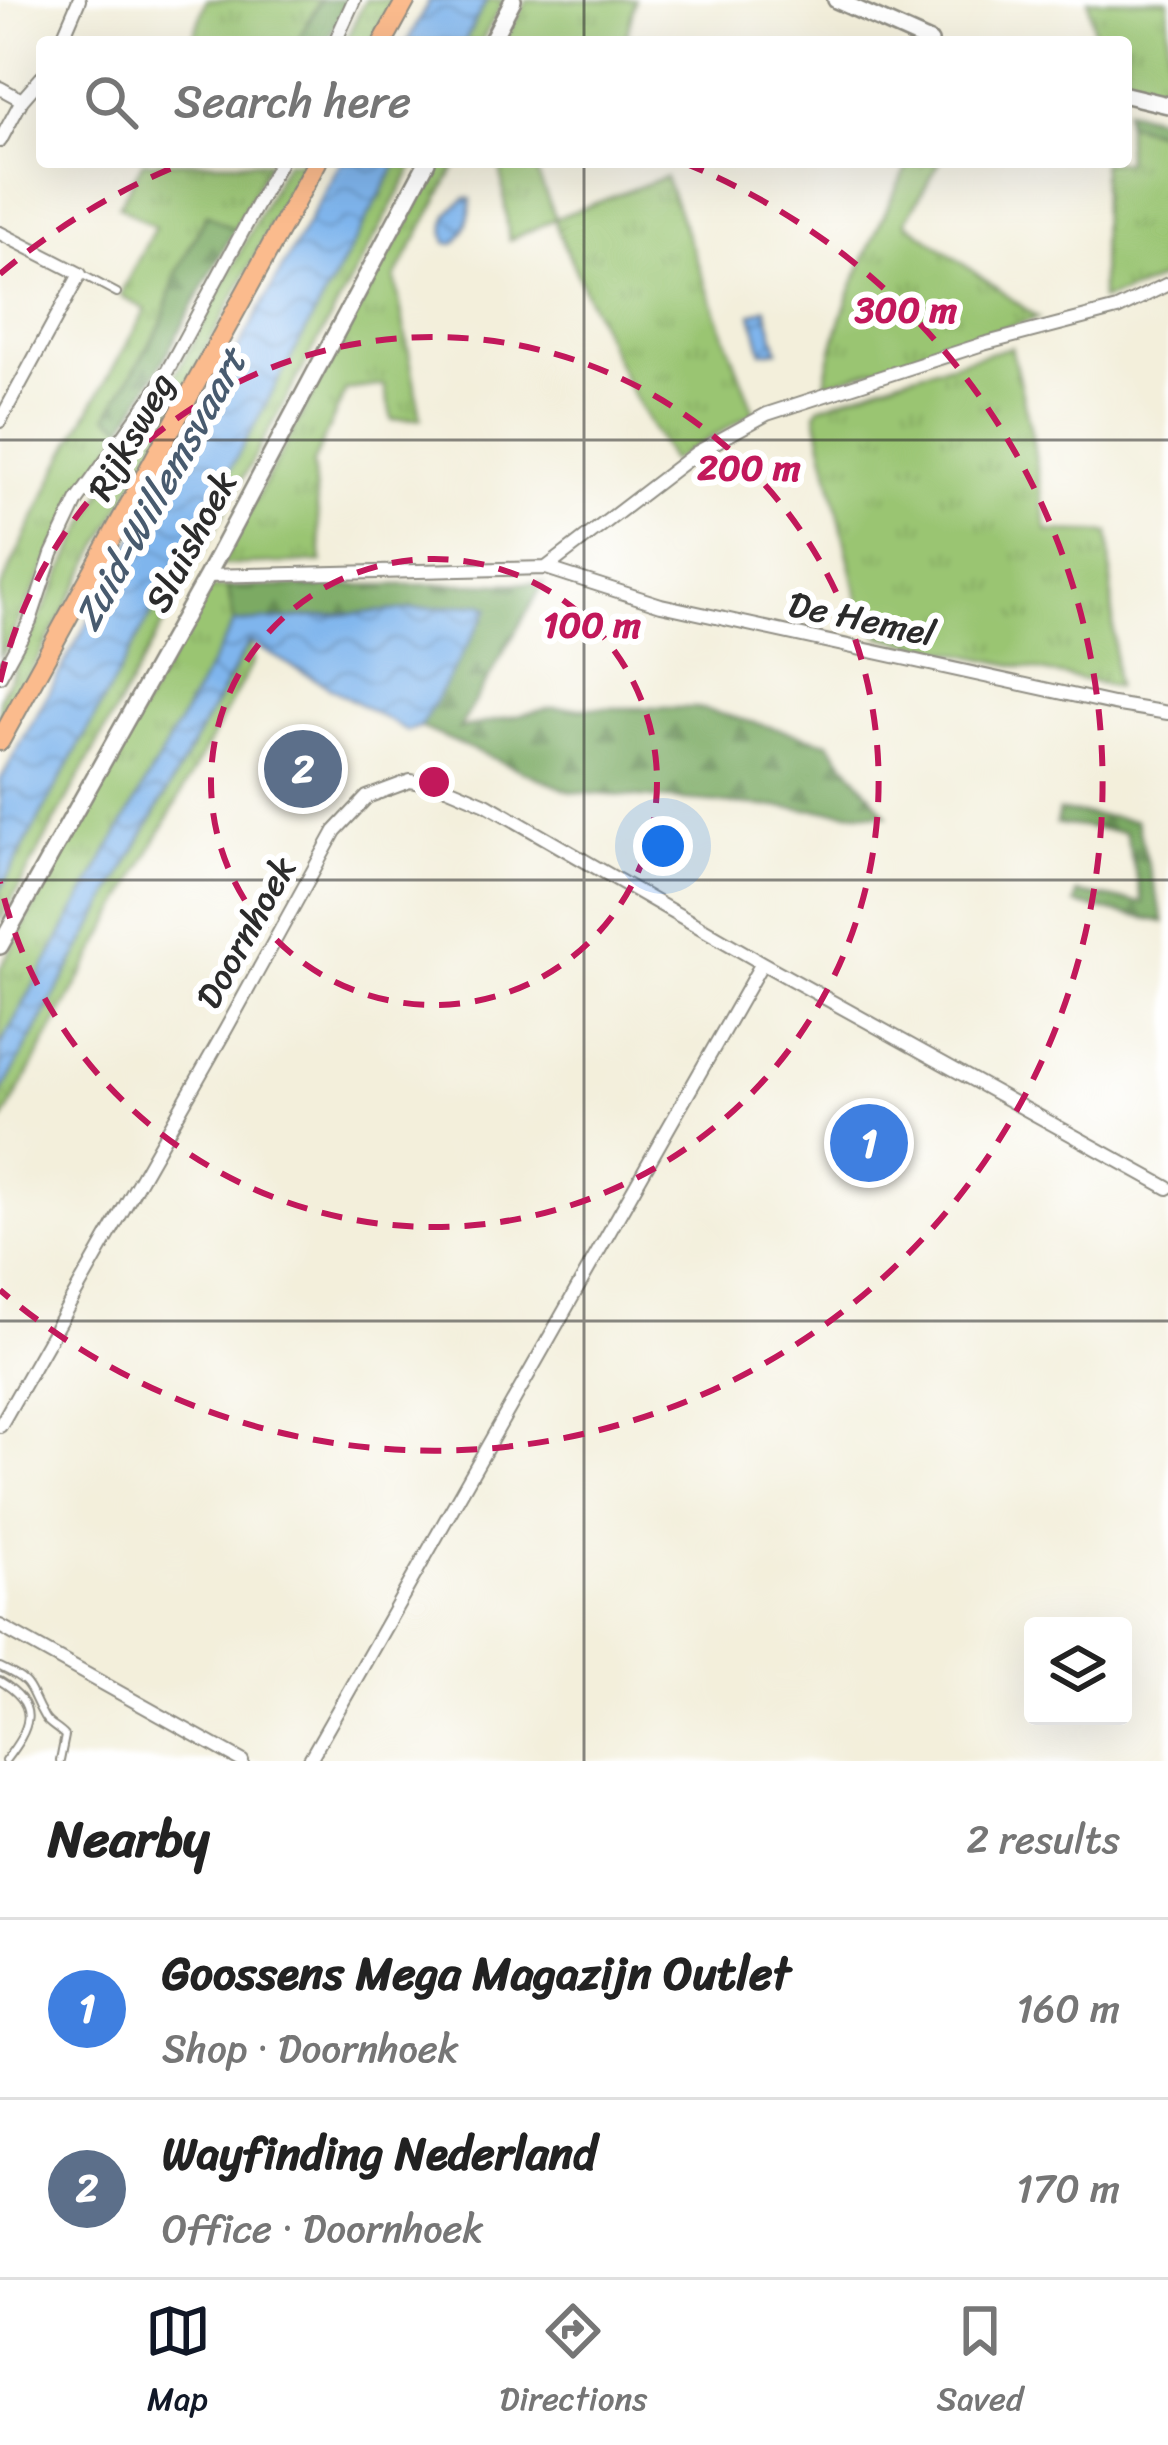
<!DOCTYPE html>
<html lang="en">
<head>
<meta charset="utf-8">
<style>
	body { margin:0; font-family:Sriracha,sans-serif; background:#f2f2f2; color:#222 }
	.controls { position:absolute; right:36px; bottom:36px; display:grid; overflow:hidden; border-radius:12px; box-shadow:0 12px 48px #0002 }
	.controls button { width:108px; height:108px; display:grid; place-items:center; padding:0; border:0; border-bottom:3px solid #e0e0e0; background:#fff; color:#222; font:60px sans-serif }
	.you { position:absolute; left:663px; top:846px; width:42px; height:42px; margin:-30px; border:9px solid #fff; border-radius:50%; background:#1a73e8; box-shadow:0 0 0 18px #1a73e833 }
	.badge { display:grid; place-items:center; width:78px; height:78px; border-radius:50%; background:#111827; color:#fff; font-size:39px; font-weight:700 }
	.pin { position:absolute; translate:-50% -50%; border:6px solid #fff; box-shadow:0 3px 12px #0006 }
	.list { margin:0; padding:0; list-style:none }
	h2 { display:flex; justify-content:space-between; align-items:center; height:156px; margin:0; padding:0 48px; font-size:51px }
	h2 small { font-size:39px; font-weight:400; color:#767676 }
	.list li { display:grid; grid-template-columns:78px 1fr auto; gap:36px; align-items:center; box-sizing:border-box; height:180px; padding:0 48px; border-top:3px solid #e0e0e0 }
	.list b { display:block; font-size:45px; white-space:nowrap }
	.list p { margin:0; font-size:39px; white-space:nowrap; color:#767676 }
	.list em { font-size:39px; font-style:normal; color:#767676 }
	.icon { flex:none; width:66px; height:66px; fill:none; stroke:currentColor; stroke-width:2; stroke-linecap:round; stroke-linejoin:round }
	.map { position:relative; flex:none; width:1168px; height:1761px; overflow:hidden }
	.search { position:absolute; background:#fff; box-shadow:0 12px 48px #0002; left:36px; right:36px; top:36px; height:132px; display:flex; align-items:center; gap:30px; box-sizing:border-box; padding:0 42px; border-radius:12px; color:#767676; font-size:45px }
	.sheet { height:516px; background:#fff }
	nav { display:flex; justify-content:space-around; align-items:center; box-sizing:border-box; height:168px; border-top:3px solid #e0e0e0; background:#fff; font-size:33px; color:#767676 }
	nav a { display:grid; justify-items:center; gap:6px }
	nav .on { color:#111827 }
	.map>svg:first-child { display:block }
	.grass { fill:url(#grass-tufts); stroke:#62784e; stroke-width:3 }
	.forest { fill:url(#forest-firs); stroke:#536a48; stroke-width:3 }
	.water { fill:url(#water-waves); stroke:#55708c; stroke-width:3 }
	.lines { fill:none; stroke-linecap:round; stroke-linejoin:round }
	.service-casing { stroke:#8f8d83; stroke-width:10 }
	.minor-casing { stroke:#8f8d83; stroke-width:16 }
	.tertiary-casing { stroke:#8f8d83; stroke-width:20 }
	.primary-casing { stroke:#8f8d83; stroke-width:22 }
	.service { stroke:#fff; stroke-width:6 }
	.minor { stroke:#fff; stroke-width:12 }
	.tertiary { stroke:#fff; stroke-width:15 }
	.primary { stroke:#fbbb8d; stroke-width:18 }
	.grid { fill:none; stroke:#2b2b2b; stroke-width:3; stroke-opacity:0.55 }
	.ring { fill:none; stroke:#c2185b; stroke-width:6; stroke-dasharray:21 15 }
	.labels { text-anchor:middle; stroke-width:12; stroke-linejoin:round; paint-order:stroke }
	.street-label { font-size:36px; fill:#2b2b2b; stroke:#fff }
	.water-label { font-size:39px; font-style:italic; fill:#485b6f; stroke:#fff }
	.centre { fill:#c2185b; stroke:#fff; stroke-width:6 }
	.ring-label { font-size:36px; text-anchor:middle; font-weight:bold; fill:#c2185b; stroke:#fff; stroke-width:12; stroke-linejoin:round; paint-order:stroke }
</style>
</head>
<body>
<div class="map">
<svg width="1168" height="1761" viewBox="0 0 1168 1761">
	<defs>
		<pattern id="grass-tufts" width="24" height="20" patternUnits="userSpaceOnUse" patternTransform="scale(3)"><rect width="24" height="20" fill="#9ac572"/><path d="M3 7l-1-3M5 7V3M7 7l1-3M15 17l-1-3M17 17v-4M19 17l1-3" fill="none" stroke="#85a963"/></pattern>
		<pattern id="forest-firs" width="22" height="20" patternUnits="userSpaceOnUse" patternTransform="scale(3)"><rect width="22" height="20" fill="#7baa64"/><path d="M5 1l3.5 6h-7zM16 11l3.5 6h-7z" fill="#658b53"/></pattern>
		<pattern id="water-waves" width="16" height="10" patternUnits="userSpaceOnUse" patternTransform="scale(3)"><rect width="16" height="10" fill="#7fb5ed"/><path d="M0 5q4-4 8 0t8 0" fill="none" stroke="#6893c0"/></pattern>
	</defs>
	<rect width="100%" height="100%" fill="#fff"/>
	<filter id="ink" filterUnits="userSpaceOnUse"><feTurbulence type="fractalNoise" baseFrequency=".00833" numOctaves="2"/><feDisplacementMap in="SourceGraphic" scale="24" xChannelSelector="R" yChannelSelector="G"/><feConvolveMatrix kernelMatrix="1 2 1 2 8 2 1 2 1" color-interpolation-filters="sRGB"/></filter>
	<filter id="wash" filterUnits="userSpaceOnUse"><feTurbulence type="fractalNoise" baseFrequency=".004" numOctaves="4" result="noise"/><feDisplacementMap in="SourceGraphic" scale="48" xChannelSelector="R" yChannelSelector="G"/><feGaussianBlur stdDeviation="2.7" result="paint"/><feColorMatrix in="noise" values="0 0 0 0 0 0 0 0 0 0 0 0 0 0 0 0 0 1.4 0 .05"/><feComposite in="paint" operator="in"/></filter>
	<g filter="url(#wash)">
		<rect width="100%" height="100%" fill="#f3efdb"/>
		<path class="grass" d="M206,0H320L298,42H192Z
			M365,0H394L371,42H345Z
			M487,0H504L481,42H464Z
			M527,0H635L625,42H504Z
			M1088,0H1168V94L1126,83V42H1096Z
			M1126,123L1168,134V275L1140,288L1101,300L1102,162H1126Z
			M143,162H269L234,230L206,215L175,276L162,323L108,415L124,426L63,532L0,659V590L67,450L146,310L120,295L155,227L119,206Z
			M286,162H305L191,378L0,728V698L78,540L107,483L171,382L203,324Z
			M398,162H416L0,922V890Z
			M439,162H458L395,278L421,418L392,420L384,385L346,390L313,463L322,562L220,565Z
			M500,162H554L536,171L556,218L665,177L754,412L671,461L626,382L557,229L555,219L509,240Z
			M909,162H940L905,222L1038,318L825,384C838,304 875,235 909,162Z
			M1011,347L1032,436L1047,531L1109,533L1116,687L882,637L866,625L862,615L821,439L816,413L819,407L900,378Z
			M228,587L234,623L0,1047V969L208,589Z
			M250,641L253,662L0,1126V1095Z"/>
		<path class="forest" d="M320,0H348L327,42H298Z
			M1126,109L1168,120V134L1126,123Z
			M207,214L234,230L156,374L124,426L108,416L162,323L175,276Z
			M544,583L459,729L551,708H698L828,742L887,815L571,792L420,727L488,607L481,604L234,623L228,587Z
			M1059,811L1136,820L1164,922L1075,904L1077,893L1143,903L1125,832L1056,824Z"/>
		<path class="water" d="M430,0H487L464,42H407Z
			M341,162H398L0,890V781Z
			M466,198L471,199C472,213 464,236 454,244L447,243C440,222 449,209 466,198Z
			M766,308L778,350L762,352L752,314Z
			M481,604L489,608L420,727L407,731L249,642L0,1095V1047L234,623Z"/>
	</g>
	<g filter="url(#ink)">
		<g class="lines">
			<g class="service-casing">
				<path id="service" d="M83,275L117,293
					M0,1667C36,1684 26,1686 44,1717C48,1725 58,1728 65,1736L60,1761
					M0,1681C42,1706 30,1728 5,1761"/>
			</g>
			<g class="minor-casing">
				<path id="minor" d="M61,42L79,0
					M335,42L354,0
					M0,88L22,100L0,141
					M22,100L42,77
					M0,233L80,274L0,421
					M546,568L661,605L1113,704L1168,713
					M207,576L546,568L696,453L767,414L983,344L1117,309L1168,284
					M0,676L30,621L52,554L77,501L158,388L280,162
					M0,1426L226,1029L335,831L367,797L410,781L446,787L486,804L762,963L1168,1188
					M0,1626L242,1761
					M309,1761L762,963"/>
			</g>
			<g class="tertiary-casing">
				<path id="tertiary" d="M836,0L930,42
					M491,42L513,0
					M1126,95L1168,105
					M0,946L207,576L427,162"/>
			</g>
			<g class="primary-casing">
				<path id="primary" d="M383,42L406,0
					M0,741L317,162"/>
			</g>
			<use href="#service" class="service"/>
			<use href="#minor" class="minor"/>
			<use href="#tertiary" class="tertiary"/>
			<use href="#primary" class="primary"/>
		</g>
	</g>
	<path class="grid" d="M584,0V42M584,162V1761M0,440H1168M0,880H1168M0,1321H1168"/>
	<g class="ring">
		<circle cx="434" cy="782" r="223"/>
		<path d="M0 682A445 445 0 1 1 0 882"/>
		<path d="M0 274A668 668 0 0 1 184 163M684 163A668 668 0 1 1 0 1290"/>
	</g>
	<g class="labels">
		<g class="street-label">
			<text transform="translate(130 436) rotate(-61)" y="13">Rijksweg</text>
			<text transform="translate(190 541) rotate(-62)" y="13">Sluishoek</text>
			<text transform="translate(862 618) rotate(12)" y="13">De Hemel</text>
			<text transform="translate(245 932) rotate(-61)" y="13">Doornhoek</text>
		</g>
		<g class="water-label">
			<text transform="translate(159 489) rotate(-61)" y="14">Zuid-Willemsvaart</text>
		</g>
	</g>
	<circle cx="434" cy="782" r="18" class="centre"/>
	<g class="ring-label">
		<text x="906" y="322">300 m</text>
		<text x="749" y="480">200 m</text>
		<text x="592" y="637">100 m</text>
	</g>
</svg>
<div class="controls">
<button><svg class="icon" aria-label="layers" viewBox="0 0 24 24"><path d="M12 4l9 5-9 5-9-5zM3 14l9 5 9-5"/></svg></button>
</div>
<div class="you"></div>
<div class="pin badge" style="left:869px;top:1143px;background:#3f7fe0">1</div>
<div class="pin badge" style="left:303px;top:769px;background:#5c6f8a">2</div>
<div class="search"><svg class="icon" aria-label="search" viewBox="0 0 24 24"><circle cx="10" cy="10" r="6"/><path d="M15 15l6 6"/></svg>Search here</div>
</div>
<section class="sheet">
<h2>Nearby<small>2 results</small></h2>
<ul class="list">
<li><span class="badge" style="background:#3f7fe0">1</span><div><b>Goossens Mega Magazijn Outlet</b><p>Shop · Doornhoek</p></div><em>160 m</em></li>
<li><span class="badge" style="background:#5c6f8a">2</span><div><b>Wayfinding Nederland</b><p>Office · Doornhoek</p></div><em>170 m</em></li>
</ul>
</section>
<nav>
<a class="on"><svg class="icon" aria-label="map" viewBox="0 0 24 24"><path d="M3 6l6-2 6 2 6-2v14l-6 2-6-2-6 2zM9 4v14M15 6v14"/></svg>Map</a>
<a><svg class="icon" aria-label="directions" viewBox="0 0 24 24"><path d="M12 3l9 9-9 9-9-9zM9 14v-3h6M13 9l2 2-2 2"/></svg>Directions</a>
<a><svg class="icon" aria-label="saved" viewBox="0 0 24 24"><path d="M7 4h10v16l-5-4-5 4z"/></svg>Saved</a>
</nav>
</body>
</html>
